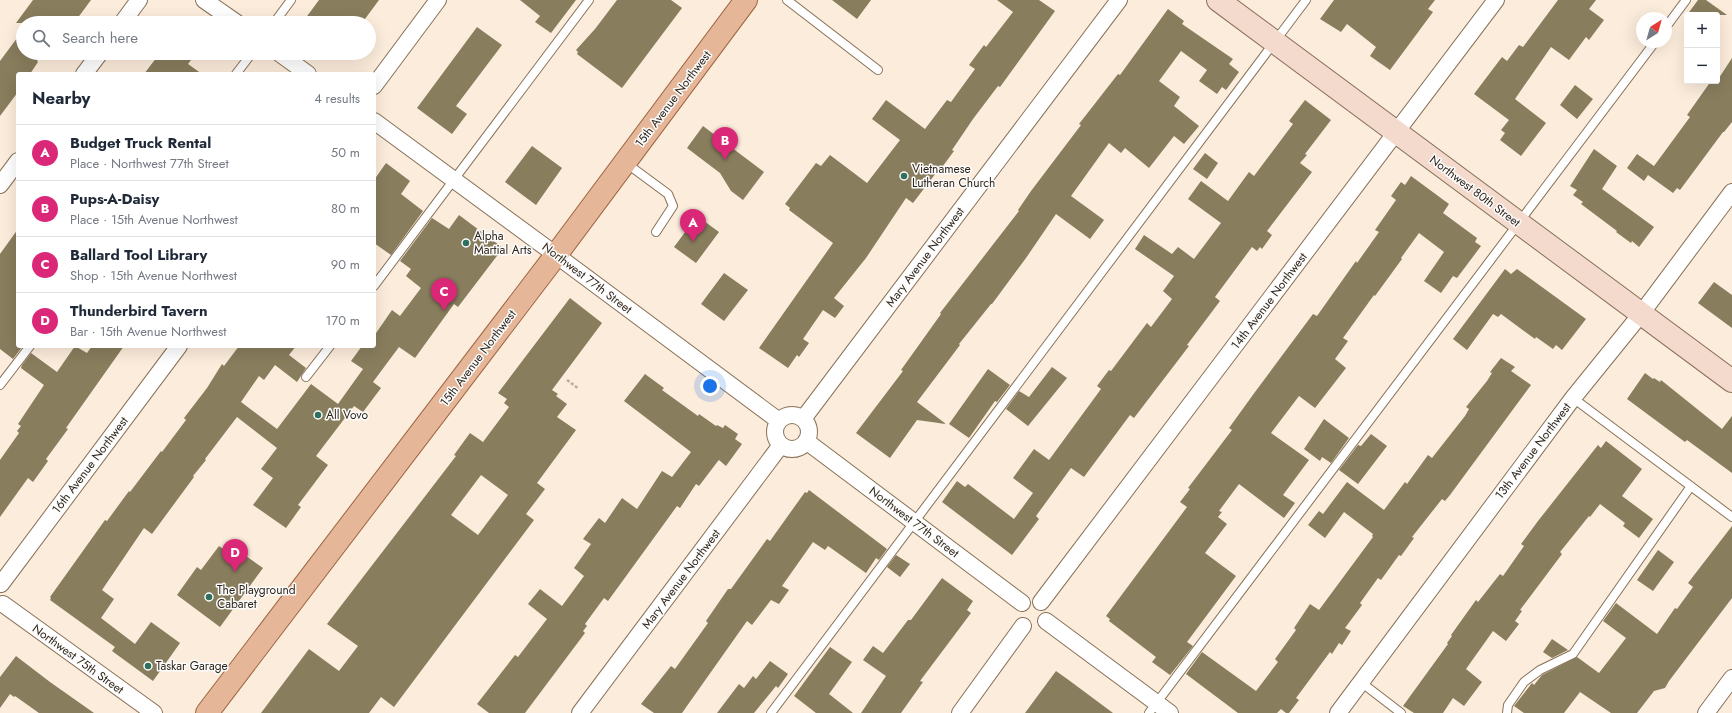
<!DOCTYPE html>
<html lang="en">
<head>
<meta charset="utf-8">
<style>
	body { margin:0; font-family:Jost,sans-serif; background:#f6f6f7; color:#1f2937 }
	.controls { position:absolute; right:12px; top:12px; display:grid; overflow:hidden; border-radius:4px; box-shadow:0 4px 16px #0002 }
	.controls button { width:36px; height:36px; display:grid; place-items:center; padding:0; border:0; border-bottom:1px solid #e0e1e3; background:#fff; color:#1f2937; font:20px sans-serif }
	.compass { position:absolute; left:1636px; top:12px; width:36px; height:36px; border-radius:50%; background:#fff; box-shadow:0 4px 16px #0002; rotate:37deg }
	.you { position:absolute; left:710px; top:386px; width:14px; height:14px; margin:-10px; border:3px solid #fff; border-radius:50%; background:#1a73e8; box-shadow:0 0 0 6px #1a73e833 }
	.badge { display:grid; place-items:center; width:26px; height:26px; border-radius:50%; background:#db2777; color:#fff; font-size:13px; font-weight:700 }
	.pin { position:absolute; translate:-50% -33px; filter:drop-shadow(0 1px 2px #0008) }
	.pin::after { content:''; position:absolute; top:21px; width:14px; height:12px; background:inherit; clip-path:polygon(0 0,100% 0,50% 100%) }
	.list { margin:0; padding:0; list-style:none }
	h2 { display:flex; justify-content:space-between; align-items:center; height:52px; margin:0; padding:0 16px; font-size:17px }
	h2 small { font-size:13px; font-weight:400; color:#747a83 }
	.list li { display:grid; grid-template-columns:26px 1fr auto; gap:12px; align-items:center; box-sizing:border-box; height:56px; padding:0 16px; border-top:1px solid #e0e1e3 }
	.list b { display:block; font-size:15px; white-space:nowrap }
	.list p { margin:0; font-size:13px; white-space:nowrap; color:#747a83 }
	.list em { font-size:13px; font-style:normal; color:#747a83 }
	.icon { flex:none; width:22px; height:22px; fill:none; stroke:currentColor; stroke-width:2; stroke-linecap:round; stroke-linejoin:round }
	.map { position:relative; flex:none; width:1732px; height:713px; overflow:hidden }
	.search { position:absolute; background:#fff; box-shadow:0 4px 16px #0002; left:16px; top:16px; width:360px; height:44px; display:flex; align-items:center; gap:10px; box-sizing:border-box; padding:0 14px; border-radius:22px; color:#747a83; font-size:15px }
	.panel { position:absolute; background:#fff; box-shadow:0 4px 16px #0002; left:16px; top:72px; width:360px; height:276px; border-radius:4px }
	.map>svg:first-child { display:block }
	.building { fill:#887d5d; fill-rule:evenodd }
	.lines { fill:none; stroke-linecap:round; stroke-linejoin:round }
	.lane-casing { stroke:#887157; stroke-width:10 }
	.street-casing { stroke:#887157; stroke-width:18 }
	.secondary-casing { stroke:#887157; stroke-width:24 }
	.primary-casing { stroke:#9c6440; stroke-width:24 }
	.path { stroke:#baac9d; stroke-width:2.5; stroke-dasharray:3 2; stroke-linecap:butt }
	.lane { stroke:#fff; stroke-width:8 }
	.street { stroke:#fff; stroke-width:16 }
	.secondary { stroke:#f3dacc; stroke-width:22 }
	.primary { stroke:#e6b698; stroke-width:22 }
	.poi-dot { fill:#2f6f5e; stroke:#fcfcfc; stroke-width:1.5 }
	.labels { text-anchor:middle; stroke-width:3; stroke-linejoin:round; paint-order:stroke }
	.street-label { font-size:12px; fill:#2f261b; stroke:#fcfcfc }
	.poi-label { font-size:12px; fill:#2f261b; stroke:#fcfcfc; text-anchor:start }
</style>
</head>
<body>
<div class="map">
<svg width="1732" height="713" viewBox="0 0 1732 713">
	<rect width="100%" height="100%" fill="#fcecdb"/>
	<path class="building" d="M33,0H91L74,23H16Z
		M319,0H379L362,23H302Z
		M520,0H576L551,33L535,22L540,16Z
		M617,0H671L682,8L622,88L577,54L578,52L576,50L595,29Z
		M832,0H871L857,19Z
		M997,0H1039L1055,11L1000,87L998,86L973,119L952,150L954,151L940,170L939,169L913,203L906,198L866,258L834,298L844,306L835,318L823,310L803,339L809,343L799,357L797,355L788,368L759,348L833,243L789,210L790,208L785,204L816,163L821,166L830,155L867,183L900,140L872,119L886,100L925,129L947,100L951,102L975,69L969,65L984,45L986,47L1013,12Z
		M1334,0H1435L1428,9L1433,12L1390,70L1370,56L1376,47L1347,24L1341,32L1320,19Z
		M1558,0H1596L1589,9L1604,20L1589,40L1586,37L1569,60L1551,47L1515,99L1546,123L1521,156L1500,140L1505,133L1501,130L1509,120L1474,94L1502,57L1507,61L1519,45L1523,47Z
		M1698,0H1706L1727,15H1687Z
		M1168,9L1184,21L1182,24L1233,59L1229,64L1239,72L1226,90L1222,87L1217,94L1199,81L1207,70L1181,51L1159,81L1180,97L1174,106L1199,126L1184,144L1174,136L1149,168L1125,148L1121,153L1109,143L1071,196L1104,220L1090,239L1056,214L1026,258L992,304H991L959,344L960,345L917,402L946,424L917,420L890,458L856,433L903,371L901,370L941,314L940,313L1019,211L1018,210L1031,191L1081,125L1079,124L1118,74L1120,75Z
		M477,27L502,45L456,106L467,114L452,134L417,108Z
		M23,30V53H43L37,61L38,62L30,74H18V92L0,116V61Z
		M160,53H196L188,64L202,74H144Z
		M1732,58V122L1724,132H1723L1680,190L1677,188L1673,193L1648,175L1644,181L1627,168L1637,154L1654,166L1690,117L1687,115L1711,81H1717Z
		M1575,85L1593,99L1577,119L1560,105Z
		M1305,100L1331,120L1305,154L1307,155L1300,163L1312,172L1267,231L1272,235L1262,249L1260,247L1257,251L1252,247L1215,297L1220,301L1187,345L1189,346L1134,418L1130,415L1084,477L1071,468L1036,516L1039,519L1012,555L942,502L957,481L965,487L968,484L1014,519L1033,493L1013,478L1034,449L1049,460L1101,389L1097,386L1109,370L1111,371L1147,323L1151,327L1172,299L1163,291L1174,276L1135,249L1144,235L1172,254L1178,247L1194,259L1221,223L1188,199L1201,181L1228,201L1249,172L1254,176L1293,124L1289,121Z
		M703,126L764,172L743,200L731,191L720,173L687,148Z
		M532,146L562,168L536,205L505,182Z
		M1594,149L1617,166L1602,189L1654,227L1639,247L1632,241L1631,243L1616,232L1617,231L1581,204L1583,202L1573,195L1577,190L1570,186Z
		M1205,153L1218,163L1207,179L1193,169Z
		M386,163L410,181L401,194L423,211L391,255L374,243V180Z
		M1411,176L1449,204L1443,213L1477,238L1475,242L1481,246L1457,278L1453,276L1441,293L1424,281L1444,252L1419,233L1401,258L1402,259L1375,296L1374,295L1343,338L1348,341L1335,359L1346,368L1315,408L1299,396L1271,433L1309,460L1283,495L1295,503L1284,518L1239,484L1219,511L1222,512L1218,517L1227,524L1205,553L1236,576L1187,642L1193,646L1170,675L1152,662L1156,657L1109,621L1110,619L1106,616L1187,507L1180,502L1190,489L1188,488L1232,430L1229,428L1255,392L1313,314L1317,316L1356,261L1357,263L1379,232L1375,230L1396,200L1391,196L1401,182L1405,185Z
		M459,215L503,248L458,307L454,304L415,358L399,347L373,382L381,388L363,412L354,406L316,456L328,465L298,505L301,507L286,528L253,505L273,478L261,469L277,448L237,417L205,459L206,460L193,476L194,477L152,534L144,528L102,590L114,599L101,618L135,644L151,622L180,643L153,681L112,651L115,647L50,600L51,598L50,597L105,520L107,521L129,491L130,492L161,451L162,452L186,420L184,418L207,388L222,364L224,366L239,346H296L289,355L306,368L297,382L275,365L264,380L259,376L241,402L277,429L311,384L338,404L363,369L351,361L362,346H374V336L392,310L400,316L421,288L406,276L411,269L400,261L432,218L449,229Z
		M697,216L719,232L696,263L674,247Z
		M18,229V346L22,347L13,359L0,349V254Z
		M1505,269L1511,274L1517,269L1586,319L1562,350L1556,345L1553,349L1536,337L1535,339L1501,314L1498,317L1493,314L1467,350L1453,339Z
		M724,273L748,290L724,321L701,304Z
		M1714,282L1732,295V328L1698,303Z
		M570,298L602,323L552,390L558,394L556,396L567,404L557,417L576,430L537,483L545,489L526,514L534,520L394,707L381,697L369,713H261L309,649L339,671L358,646L327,624L456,456L454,455L470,433L483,442L509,407L504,403L507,399L498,393ZM481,475L508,495L478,535L451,515Z
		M75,346L87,353L92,346H124L66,428L68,429L46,459L48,461L33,482L28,478L0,517V460L19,433L17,431L21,426L18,424L44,385L21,368L22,365L31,353L57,372Z
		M1501,358L1515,367L1511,371L1531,385L1450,495L1445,501L1442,499L1412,537L1414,538L1401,556L1399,555L1381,580L1378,578L1360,603L1362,605L1345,628L1351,631L1342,645L1339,643L1332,654L1330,652L1302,690L1296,698L1299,700L1289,713H1286L1281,709L1277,713H1238L1186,674L1202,652L1256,691L1278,662L1275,659L1296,630L1294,628L1310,604L1319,610L1373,537L1372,536L1373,534L1344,512L1325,538L1308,525L1319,511L1323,514L1347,482L1384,510L1405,482L1407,484L1428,455L1432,458L1465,416L1469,409L1466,407L1487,381L1492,373L1490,372Z
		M1052,367L1067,378L1028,426L1006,409L1019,391L1029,397Z
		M988,369L1010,385L997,402L995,401L969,438L949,424Z
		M1645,373L1653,379L1654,378L1660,382L1661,380L1722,429L1732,416V473L1687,440L1685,442L1627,399Z
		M645,374L664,388L662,390L698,416L699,414L716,426L717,425L723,428L725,425L738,434L735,439L742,444L726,466L719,460L718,461L699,486L696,484L680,508L677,506L608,601L604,598L585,624L587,626L583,631L585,633L525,713H489L477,704L515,655L518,657L547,619L528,604L540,589L562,606L584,576L574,568L591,544L583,539L599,518L605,523L622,498L637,509L662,471L672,477L691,452L624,401Z
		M1324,419L1349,438L1331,463L1322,457L1320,461L1304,449Z
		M1371,434L1387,446L1358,484L1339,470L1358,445L1361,446Z
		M1606,441L1642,469L1622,496L1653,519L1639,538L1623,526L1625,523L1600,504L1590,517L1589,516L1560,552L1562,554L1520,610L1522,611L1515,621L1519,624L1506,641L1493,631L1466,669L1482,682L1464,706L1453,698L1443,713H1414L1403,706L1448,644L1447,643L1452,636L1451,635L1476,600L1478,602L1500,574L1503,576L1524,546L1521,544L1538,521L1598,445L1601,448Z
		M809,490L887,549L879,560L876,558L866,573L828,546L825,550L813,542L782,586L789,590L779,604L771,600L752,625L747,621L682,713H654L641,704L671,666L675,669L708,623L706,621L728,589H731L767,539L770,541L805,492L807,493Z
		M1732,526V598L1669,681L1665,688L1654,691L1637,713H1611L1580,692L1564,713H1524L1514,706L1532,683L1534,685L1542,675L1577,657L1599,673L1626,638L1603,621L1616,603L1657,634L1675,608L1677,609L1693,587L1688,583Z
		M219,546L229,553L233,547L263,568L220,627L177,595L197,567L201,570Z
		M1658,550L1674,562L1653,591L1637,580Z
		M896,555L910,564L900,577L887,567Z
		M942,578L973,601L967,610L971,613L920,681L923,682L901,713H861L886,676L863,660L873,646L883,653L908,620H911Z
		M1552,639L1568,650L1552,658L1543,652Z
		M830,647L852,662L829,694L853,713H816L794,696Z
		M16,656L50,682L94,713H39L15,696L14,697L10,694L0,708V677Z
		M770,661L788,674L778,688L776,686L754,713H717L739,684L744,688L753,676L756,679Z
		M1056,671L1070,681L1113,713H1025Z"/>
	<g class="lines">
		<g class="lane-casing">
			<path id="lane" d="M787,0L878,70
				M274,23L291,0
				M1666,27L1686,0
				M236,74L252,53
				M626,163L668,194L673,206L656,232
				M374,286L589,0
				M306,377L330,346
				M0,385L30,346
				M1573,398L1732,517
				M1362,683L1401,713
				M771,713L1306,0
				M1149,713L1655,42
				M1507,713L1508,705L1524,682L1540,670L1573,654L1691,486"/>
		</g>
		<g class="street-casing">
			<path id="street" d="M204,0L237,23
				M122,23L139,0
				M279,53L308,74
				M84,74L100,53
				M374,86L438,0
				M374,121L556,255L779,421
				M0,185L18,161
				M775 432a17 17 0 1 1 34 0a17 17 0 1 1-34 0Z
				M803,419L1119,0
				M806,441L1022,603
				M1,584L179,346
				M1041,602L1496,0
				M3,604L154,713
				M1046,621L1170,713
				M580,713L781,445
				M960,713L1023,626
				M1338,713L1573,398L1641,314L1732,192
				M1706,713L1732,678"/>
		</g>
		<g class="secondary-casing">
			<path id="secondary" d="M1218,0L1732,381"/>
		</g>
		<g class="primary-casing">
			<path id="primary" d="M207,713L556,255L746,0"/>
		</g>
		<path class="path" d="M567,380L579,389"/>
		<use href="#lane" class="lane"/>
		<use href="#street" class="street"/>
		<use href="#secondary" class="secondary"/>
		<use href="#primary" class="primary"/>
	</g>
	<g class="poi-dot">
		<circle cx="904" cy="176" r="4"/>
		<circle cx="466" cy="243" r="4"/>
		<circle cx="318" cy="415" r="4"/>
		<circle cx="209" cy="597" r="4"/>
		<circle cx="148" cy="666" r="4"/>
	</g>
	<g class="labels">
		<g class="street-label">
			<text transform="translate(673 99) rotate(-53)" y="4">15th Avenue Northwest</text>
			<text transform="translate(1475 191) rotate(37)" y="4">Northwest 80th Street</text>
			<text transform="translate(925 257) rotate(-53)" y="4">Mary Avenue Northwest</text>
			<text transform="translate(587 278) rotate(37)" y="4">Northwest 77th Street</text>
			<text transform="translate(1269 301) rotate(-53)" y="4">14th Avenue Northwest</text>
			<text transform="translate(478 358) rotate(-53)" y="4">15th Avenue Northwest</text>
			<text transform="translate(1533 451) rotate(-53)" y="4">13th Avenue Northwest</text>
			<text transform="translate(90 465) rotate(-53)" y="4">16th Avenue Northwest</text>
			<text transform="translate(914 522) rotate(37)" y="4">Northwest 77th Street</text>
			<text transform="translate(681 579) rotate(-53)" y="4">Mary Avenue Northwest</text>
			<text transform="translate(78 659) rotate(36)" y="4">Northwest 75th Street</text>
		</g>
		<g class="poi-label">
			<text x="912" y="173">Vietnamese<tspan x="912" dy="14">Lutheran Church</tspan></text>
			<text x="474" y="240">Alpha<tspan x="474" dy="14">Martial Arts</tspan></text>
			<text x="326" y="419">All Vovo</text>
			<text x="217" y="594">The Playground<tspan x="217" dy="14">Cabaret</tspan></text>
			<text x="156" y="670">Taskar Garage</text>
		</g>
	</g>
</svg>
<div class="controls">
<button>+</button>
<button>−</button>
</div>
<svg class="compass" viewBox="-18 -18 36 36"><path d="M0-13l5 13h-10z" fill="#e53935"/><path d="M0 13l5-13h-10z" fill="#747a83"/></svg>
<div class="you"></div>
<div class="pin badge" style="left:693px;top:242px">A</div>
<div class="pin badge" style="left:725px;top:160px">B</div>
<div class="pin badge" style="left:444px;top:311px">C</div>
<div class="pin badge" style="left:235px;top:572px">D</div>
<div class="search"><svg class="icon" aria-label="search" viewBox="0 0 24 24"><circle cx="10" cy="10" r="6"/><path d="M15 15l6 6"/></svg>Search here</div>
<section class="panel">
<h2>Nearby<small>4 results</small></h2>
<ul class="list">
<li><span class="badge">A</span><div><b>Budget Truck Rental</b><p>Place · Northwest 77th Street</p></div><em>50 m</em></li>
<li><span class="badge">B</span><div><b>Pups-A-Daisy</b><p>Place · 15th Avenue Northwest</p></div><em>80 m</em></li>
<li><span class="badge">C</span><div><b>Ballard Tool Library</b><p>Shop · 15th Avenue Northwest</p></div><em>90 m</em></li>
<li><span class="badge">D</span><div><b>Thunderbird Tavern</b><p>Bar · 15th Avenue Northwest</p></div><em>170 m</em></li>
</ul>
</section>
</div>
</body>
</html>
